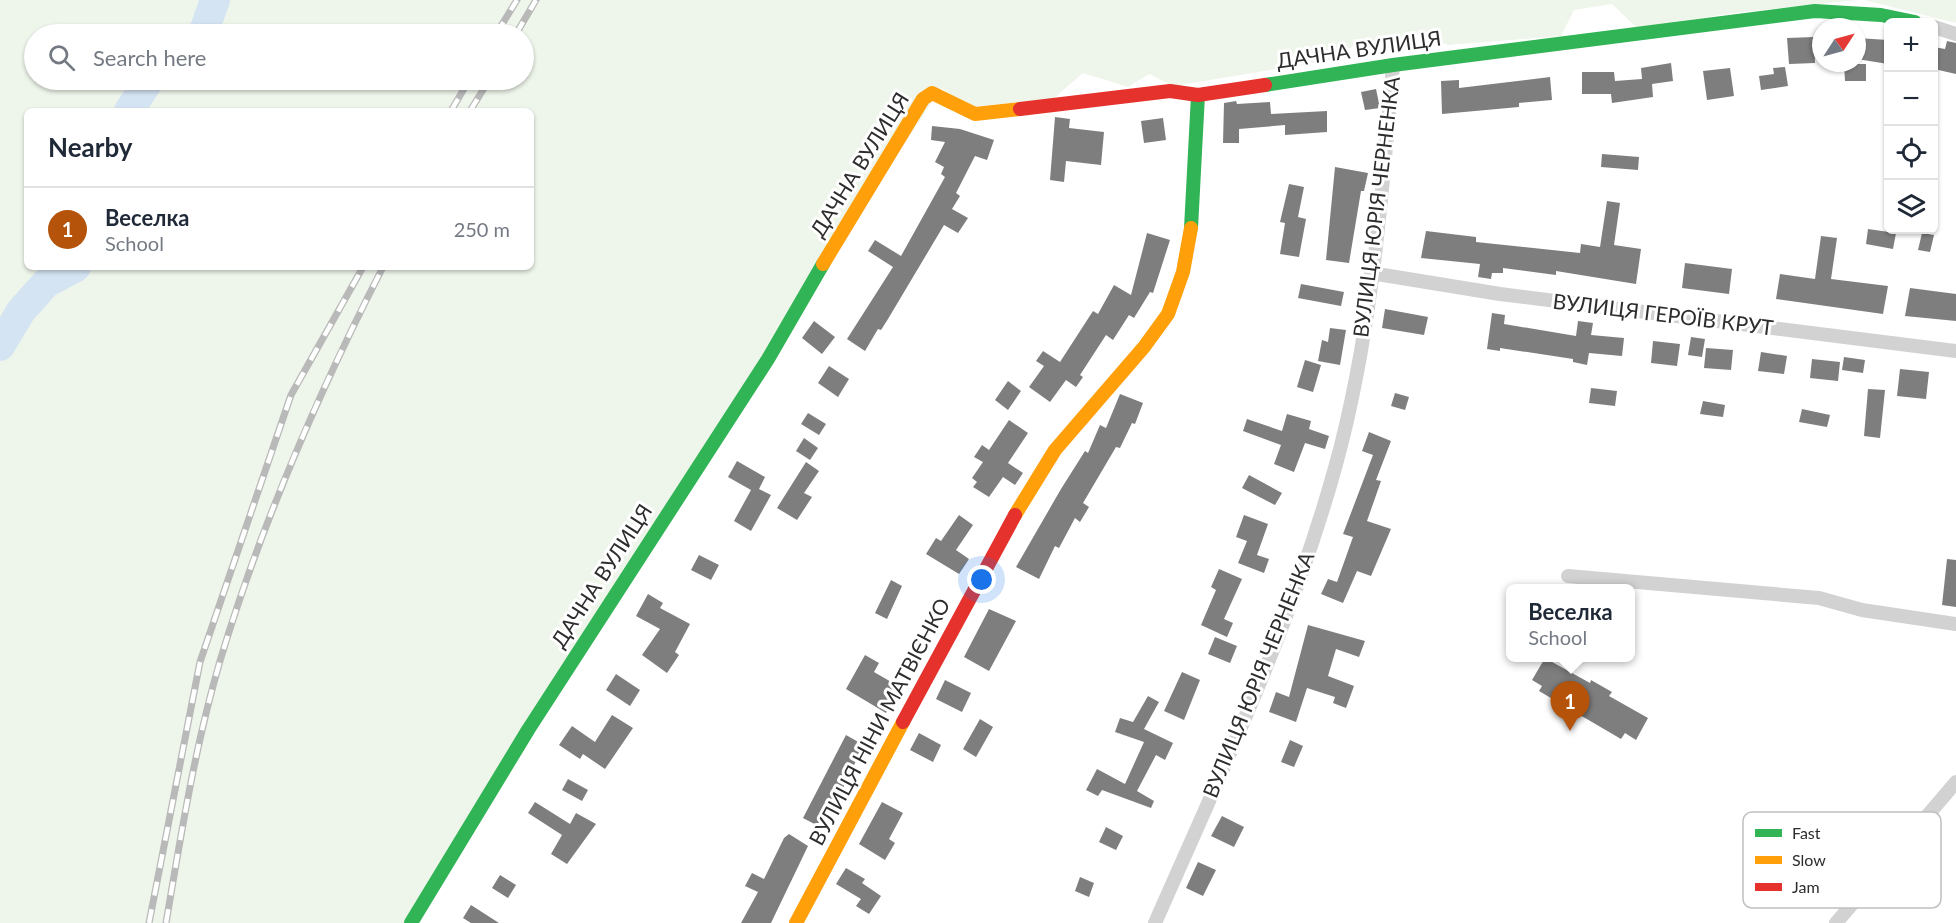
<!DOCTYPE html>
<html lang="en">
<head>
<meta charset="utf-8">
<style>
	body { margin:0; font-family:Lato,sans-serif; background:#f6f6f7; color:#1f2937 }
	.controls { position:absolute; right:18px; top:18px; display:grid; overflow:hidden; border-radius:9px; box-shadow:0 2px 4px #0004 }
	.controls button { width:54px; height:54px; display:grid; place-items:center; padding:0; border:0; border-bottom:2px solid #e0e1e3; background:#fff; color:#1f2937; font:30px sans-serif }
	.compass { position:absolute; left:1812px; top:18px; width:54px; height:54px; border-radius:50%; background:#fff; box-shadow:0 2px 4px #0004; rotate:54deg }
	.you { position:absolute; left:982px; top:580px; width:21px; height:21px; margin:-15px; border:4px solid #fff; border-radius:50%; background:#1a73e8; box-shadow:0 0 0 9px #1a73e833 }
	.badge { display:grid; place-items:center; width:39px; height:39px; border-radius:50%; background:#b45309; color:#fff; font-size:20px; font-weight:700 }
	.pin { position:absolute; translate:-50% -50px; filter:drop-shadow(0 2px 3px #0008) }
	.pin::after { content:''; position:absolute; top:32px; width:21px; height:18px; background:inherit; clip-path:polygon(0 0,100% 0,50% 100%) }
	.popup { position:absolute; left:1506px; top:584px; width:129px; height:78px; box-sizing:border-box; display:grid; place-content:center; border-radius:9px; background:#fff; filter:drop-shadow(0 2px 4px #0005); font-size:20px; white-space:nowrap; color:#747a83 }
	.popup b { font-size:22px; color:#1f2937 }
	.popup::after { content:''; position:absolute; left:50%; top:100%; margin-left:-12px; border:12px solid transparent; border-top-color:#fff }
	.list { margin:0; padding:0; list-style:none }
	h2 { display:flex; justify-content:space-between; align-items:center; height:78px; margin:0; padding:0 24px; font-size:26px }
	h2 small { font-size:20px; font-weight:400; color:#747a83 }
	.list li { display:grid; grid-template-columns:39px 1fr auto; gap:18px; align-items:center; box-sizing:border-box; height:84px; padding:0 24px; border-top:2px solid #e0e1e3 }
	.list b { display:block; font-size:22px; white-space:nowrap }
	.list p { margin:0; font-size:20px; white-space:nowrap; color:#747a83 }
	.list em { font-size:20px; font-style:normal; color:#747a83 }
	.icon { flex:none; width:33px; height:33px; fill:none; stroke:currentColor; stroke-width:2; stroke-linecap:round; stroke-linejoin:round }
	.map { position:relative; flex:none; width:1956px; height:923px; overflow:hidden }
	.search { position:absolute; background:#fff; box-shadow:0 2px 4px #0004; left:24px; top:24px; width:510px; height:66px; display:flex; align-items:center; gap:15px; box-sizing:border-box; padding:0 21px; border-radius:33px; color:#747a83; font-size:22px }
	.panel { position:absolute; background:#fff; box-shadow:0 2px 4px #0004; left:24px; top:108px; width:510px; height:162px; border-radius:9px }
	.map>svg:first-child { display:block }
	.green { fill:#eef5ea; fill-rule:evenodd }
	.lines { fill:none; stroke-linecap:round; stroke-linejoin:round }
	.river { stroke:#d5e4f2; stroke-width:30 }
	.building { fill:#7e7e7e }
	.street { stroke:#d2d2d2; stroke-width:14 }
	.fast { stroke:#30b455; stroke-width:14 }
	.slow { stroke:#ff9f0a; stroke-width:14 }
	.jam { stroke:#e5322d; stroke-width:14 }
	.rail-casing { stroke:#b9b9b9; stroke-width:7 }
	.rail { stroke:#fff; stroke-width:4.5; stroke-dasharray:14; stroke-linecap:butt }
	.labels { text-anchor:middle; stroke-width:6; stroke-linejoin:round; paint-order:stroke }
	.street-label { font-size:21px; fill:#2d2d2d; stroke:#fff }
	.key { fill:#fff; stroke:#c0c0c0; stroke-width:1.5 }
	.key-label { font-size:16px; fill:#2d2d2d }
</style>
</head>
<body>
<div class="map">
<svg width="1956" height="923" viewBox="0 0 1956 923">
	<rect width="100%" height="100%" fill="#fff"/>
	<path class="green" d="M0,0H1858L1734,13L1637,28L1612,4L1574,10L1561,36L1448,45L1419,35L1356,44L1331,60L1174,86L1149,74L1128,87L1083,73L1053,99L969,107L941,88L679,487L405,923H0ZM34,34H524V80H34ZM27,111H531V267H27Z
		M1864,0H1956V23Z"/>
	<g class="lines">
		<path class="river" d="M203,34L215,0
			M129,111L149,80
			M0,346L21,311L46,283L76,267"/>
	</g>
	<path class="building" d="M1814,37L1815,63L1789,64L1787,38Z
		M1857,38L1888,40V64L1857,59Z
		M1947,41L1956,43V74L1934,69V47L1945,49Z
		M1671,63L1673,81L1652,84L1653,97L1612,103L1611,94H1582V72H1614L1615,81L1642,79L1641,68Z
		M1844,64H1866V81H1845Z
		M1785,67L1788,86L1761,90L1759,76L1774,74L1773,68Z
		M1730,68L1734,96L1707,100L1703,71Z
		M1550,77L1552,100L1519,103V107L1442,114L1441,81L1459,80V88Z
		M1376,89L1380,108L1365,110L1361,92Z
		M1236,101L1237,104L1270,102L1271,114L1327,111V132L1285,135V125L1239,129V143H1223L1224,103Z
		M1055,117L1070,119L1069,128L1104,132L1101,165L1066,161L1064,182L1050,180Z
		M1163,118L1166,140L1144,143L1141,121Z
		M932,126L960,129L994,140L987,160L975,156L956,193L960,196L952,209L968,218L958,233L944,225L888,319L881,330L878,329L865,351L847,339L893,267L868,251L875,240L901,256L945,177L941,174L944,167L935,162L945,142L931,140Z
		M1602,154L1639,157L1638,170L1601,167Z
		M1335,167L1368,173L1364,191H1361L1349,263L1326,260Z
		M1289,184L1304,187L1298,217L1306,219L1299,257L1280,254L1285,223L1280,222Z
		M1607,201L1620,203L1614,245L1641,249L1636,284L1556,271V275L1503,268V273H1492L1491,279L1478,277L1480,264L1421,258L1426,231L1476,237V242L1580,253L1581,244L1600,247Z
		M1868,229L1896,233L1893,249L1866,244Z
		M1147,233L1170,240L1153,293L1150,292L1134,318L1129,315L1113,340L1106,335L1080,375L1083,377L1076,387L1066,380L1050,402L1029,387L1044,366L1036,361L1043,351L1060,362L1093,311L1098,314L1114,285L1131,295Z
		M1922,233L1934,235L1930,252L1918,250Z
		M1821,236L1837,238L1831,279L1888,286L1883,314L1776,299L1780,274L1815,279Z
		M1685,263L1732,269L1729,294L1682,288Z
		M1301,284L1344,292L1341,306L1298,298Z
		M1910,288L1956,294V321L1905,316Z
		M1385,309L1428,317L1424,335L1382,328Z
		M1492,313L1505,315L1504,324L1576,336L1578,321L1593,323L1591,335L1624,338L1622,356L1589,353L1587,365L1573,362V359L1500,348V351L1487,349Z
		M814,321L835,337L822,354L802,338Z
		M1330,328L1346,330L1340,365L1318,361L1322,340L1328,342Z
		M1691,337L1705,339L1702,357L1688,355Z
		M1653,341L1680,344L1677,366L1651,363Z
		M1706,348L1733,350L1731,370L1704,368Z
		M1761,352L1787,356L1784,374L1758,371Z
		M1844,357L1865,360L1863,373L1842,370Z
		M1812,359L1840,362L1838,381L1810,378Z
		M1305,360L1321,365L1313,392L1297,387Z
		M829,366L849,379L838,397L818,383Z
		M1900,369L1929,372L1926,399L1897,396Z
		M1008,381L1021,391L1008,410L995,400Z
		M1591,388L1617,391L1615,406L1589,403Z
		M1868,389L1885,390L1880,438L1864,436Z
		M1395,393L1409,397L1405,410L1391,406Z
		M1120,394L1143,403L1135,424L1132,423L1120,448L1116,447L1083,503L1089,507L1080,522L1075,518L1059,548L1055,546L1039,579L1016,567L1061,489L1085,451L1088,453L1100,425L1106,428Z
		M1703,401L1725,405L1723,417L1700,414Z
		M1802,409L1830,415L1827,427L1799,422Z
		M808,413L826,424L819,435L801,424Z
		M1287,414L1311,421L1309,429L1329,436L1325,449L1305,443L1294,472L1274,464L1281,445L1243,431L1247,419L1282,431Z
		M1009,420L1028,433L1008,463L1023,473L1015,485L1003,477L989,497L973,487L977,482L972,478L983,462L974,457L982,445L989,450Z
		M1369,432L1391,441L1376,480L1381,481L1367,521L1391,529L1371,576L1357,571L1343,603L1321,594L1328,579L1337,582L1353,537L1343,534L1373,455L1362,451Z
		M804,438L818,448L810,460L796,451Z
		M737,461L765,477L759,489L771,495L751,531L734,521L751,490L728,477Z
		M806,462L819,471L804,493L812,497L797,520L777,508Z
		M1249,475L1282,493L1275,505L1242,488Z
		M959,515L973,525L956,550L969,559L959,574L926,554L936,538L941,541Z
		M1244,515L1268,524L1257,555L1269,559L1264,573L1238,563L1247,541L1236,537Z
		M699,555L719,565L711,580L691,570Z
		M1947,559L1956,560V607L1942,605Z
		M1219,569L1242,579L1224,619L1233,623L1227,637L1201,625L1216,590L1211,587Z
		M891,580L902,586L887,619L875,613Z
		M648,594L663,603L660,608L690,624L675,652L679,655L667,673L642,655L660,629L636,616Z
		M989,609L1016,621L989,671L964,657Z
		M1308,625L1365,641L1359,657L1336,649L1328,676L1354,686L1346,708L1333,703L1335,697L1307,688L1296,722L1269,712L1276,692L1289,697Z
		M1215,637L1237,646L1230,663L1208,654Z
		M865,655L879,663L874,672L900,687L886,713L846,689Z
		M1545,658L1590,683L1591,680L1612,692L1609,696L1648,718L1636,740L1625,733L1621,739L1539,691L1542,686L1532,680Z
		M1182,672L1200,680L1184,720L1164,711Z
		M616,674L640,690L630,706L606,690Z
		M945,680L971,693L962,712L936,699Z
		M1148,696L1159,702L1144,729L1173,743L1165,760L1156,755L1137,791L1154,801L1151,808L1102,790L1098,796L1086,790L1097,769L1125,784L1144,742L1115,732L1120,718L1133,722Z
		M612,715L633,728L605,769L583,754L580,759L559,745L572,726L595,742Z
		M980,719L993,727L976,757L963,749Z
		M919,733L941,745L933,762L910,750Z
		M846,735L869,748L861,763L856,761L824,829L803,818Z
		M1290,740L1303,746L1294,767L1281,762Z
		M568,779L588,790L582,801L562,790Z
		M535,802L570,824L576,813L596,824L567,864L551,854L562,835L528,813Z
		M882,802L903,813L889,839L895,843L885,860L859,844Z
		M1222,816L1244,827L1234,847L1211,836Z
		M1106,827L1123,836L1116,850L1099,842Z
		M789,834L808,846L771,923H741L758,892L745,886L752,873L764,879L784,838Z
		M1198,862L1216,870L1203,896L1186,888Z
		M846,868L865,879L862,883L881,896L869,914L856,906L861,899L836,884Z
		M500,875L516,885L508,898L492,888Z
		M1080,877L1094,883L1089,897L1075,891Z
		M471,905L499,923H471L463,918Z"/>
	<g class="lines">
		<path class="street" d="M1934,27L1956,34
			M1371,273L1500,294L1956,351
			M1568,576L1819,598L1862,610L1956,624
			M1155,923C1221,773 1291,626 1335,468C1371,339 1382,198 1393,65
			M1836,923L1956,782"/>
		<path class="fast" d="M1265,85L1393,65L1815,11L1881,15L1915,22
			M1191,228L1198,95
			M411,923L528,730L768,359L823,264"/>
		<path class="slow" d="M823,264L923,99L932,93L975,114L1020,109
			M1015,515L1055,450L1144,347L1168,314L1183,272L1191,228
			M796,923L903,722"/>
		<path class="jam" d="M1020,109L1170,91L1198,95L1265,85
			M903,722L1015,515"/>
		<g class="rail-casing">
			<path id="rail" d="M496,34L517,0
				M516,34L536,0
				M451,111L469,80
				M470,111L489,80
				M149,923L200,662L291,395L363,267
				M166,923C181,835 195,746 220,661C261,524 318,394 383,267"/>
		</g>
		<use href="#rail" class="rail"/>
	</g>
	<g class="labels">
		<g class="street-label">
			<text transform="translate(1359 50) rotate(-8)" y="7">ДАЧНА ВУЛИЦЯ</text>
			<text transform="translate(860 165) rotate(-58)" y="7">ДАЧНА ВУЛИЦЯ</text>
			<text transform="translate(1377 207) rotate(-83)" y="7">ВУЛИЦЯ ЮРІЯ ЧЕРНЕНКА</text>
			<text transform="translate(1663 315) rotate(7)" y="7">ВУЛИЦЯ ГЕРОЇВ КРУТ</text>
			<text transform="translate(602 576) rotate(-57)" y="7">ДАЧНА ВУЛИЦЯ</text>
			<text transform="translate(1259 675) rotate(-68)" y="7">ВУЛИЦЯ ЮРІЯ ЧЕРНЕНКА</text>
			<text transform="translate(880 722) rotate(-62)" y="7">ВУЛИЦЯ НІНИ МАТВІЄНКО</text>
		</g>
	</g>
	<rect x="1743" y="812" width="198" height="96" rx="9" class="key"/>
	<rect x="1755" y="829" width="27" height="8" fill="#30b455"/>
	<rect x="1755" y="856" width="27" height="8" fill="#ff9f0a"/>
	<rect x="1755" y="883" width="27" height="8" fill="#e5322d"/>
	<g class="key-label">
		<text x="1792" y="839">Fast</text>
		<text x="1792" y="866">Slow</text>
		<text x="1792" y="893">Jam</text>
	</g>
</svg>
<div class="controls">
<button>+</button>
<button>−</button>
<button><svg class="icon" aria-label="locate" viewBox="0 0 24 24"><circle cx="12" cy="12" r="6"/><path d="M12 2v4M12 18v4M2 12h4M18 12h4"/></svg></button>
<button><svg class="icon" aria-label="layers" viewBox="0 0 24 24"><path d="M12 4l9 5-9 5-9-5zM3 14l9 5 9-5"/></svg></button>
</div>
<svg class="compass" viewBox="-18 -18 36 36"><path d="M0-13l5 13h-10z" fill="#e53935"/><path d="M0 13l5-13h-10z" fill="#747a83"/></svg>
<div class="you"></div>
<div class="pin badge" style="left:1570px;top:731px">1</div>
<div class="popup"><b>Веселка</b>School</div>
<div class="search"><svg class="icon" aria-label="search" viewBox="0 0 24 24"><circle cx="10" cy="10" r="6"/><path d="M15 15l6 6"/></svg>Search here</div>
<section class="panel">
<h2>Nearby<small></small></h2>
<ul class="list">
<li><span class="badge">1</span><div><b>Веселка</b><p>School</p></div><em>250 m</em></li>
</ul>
</section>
</div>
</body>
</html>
